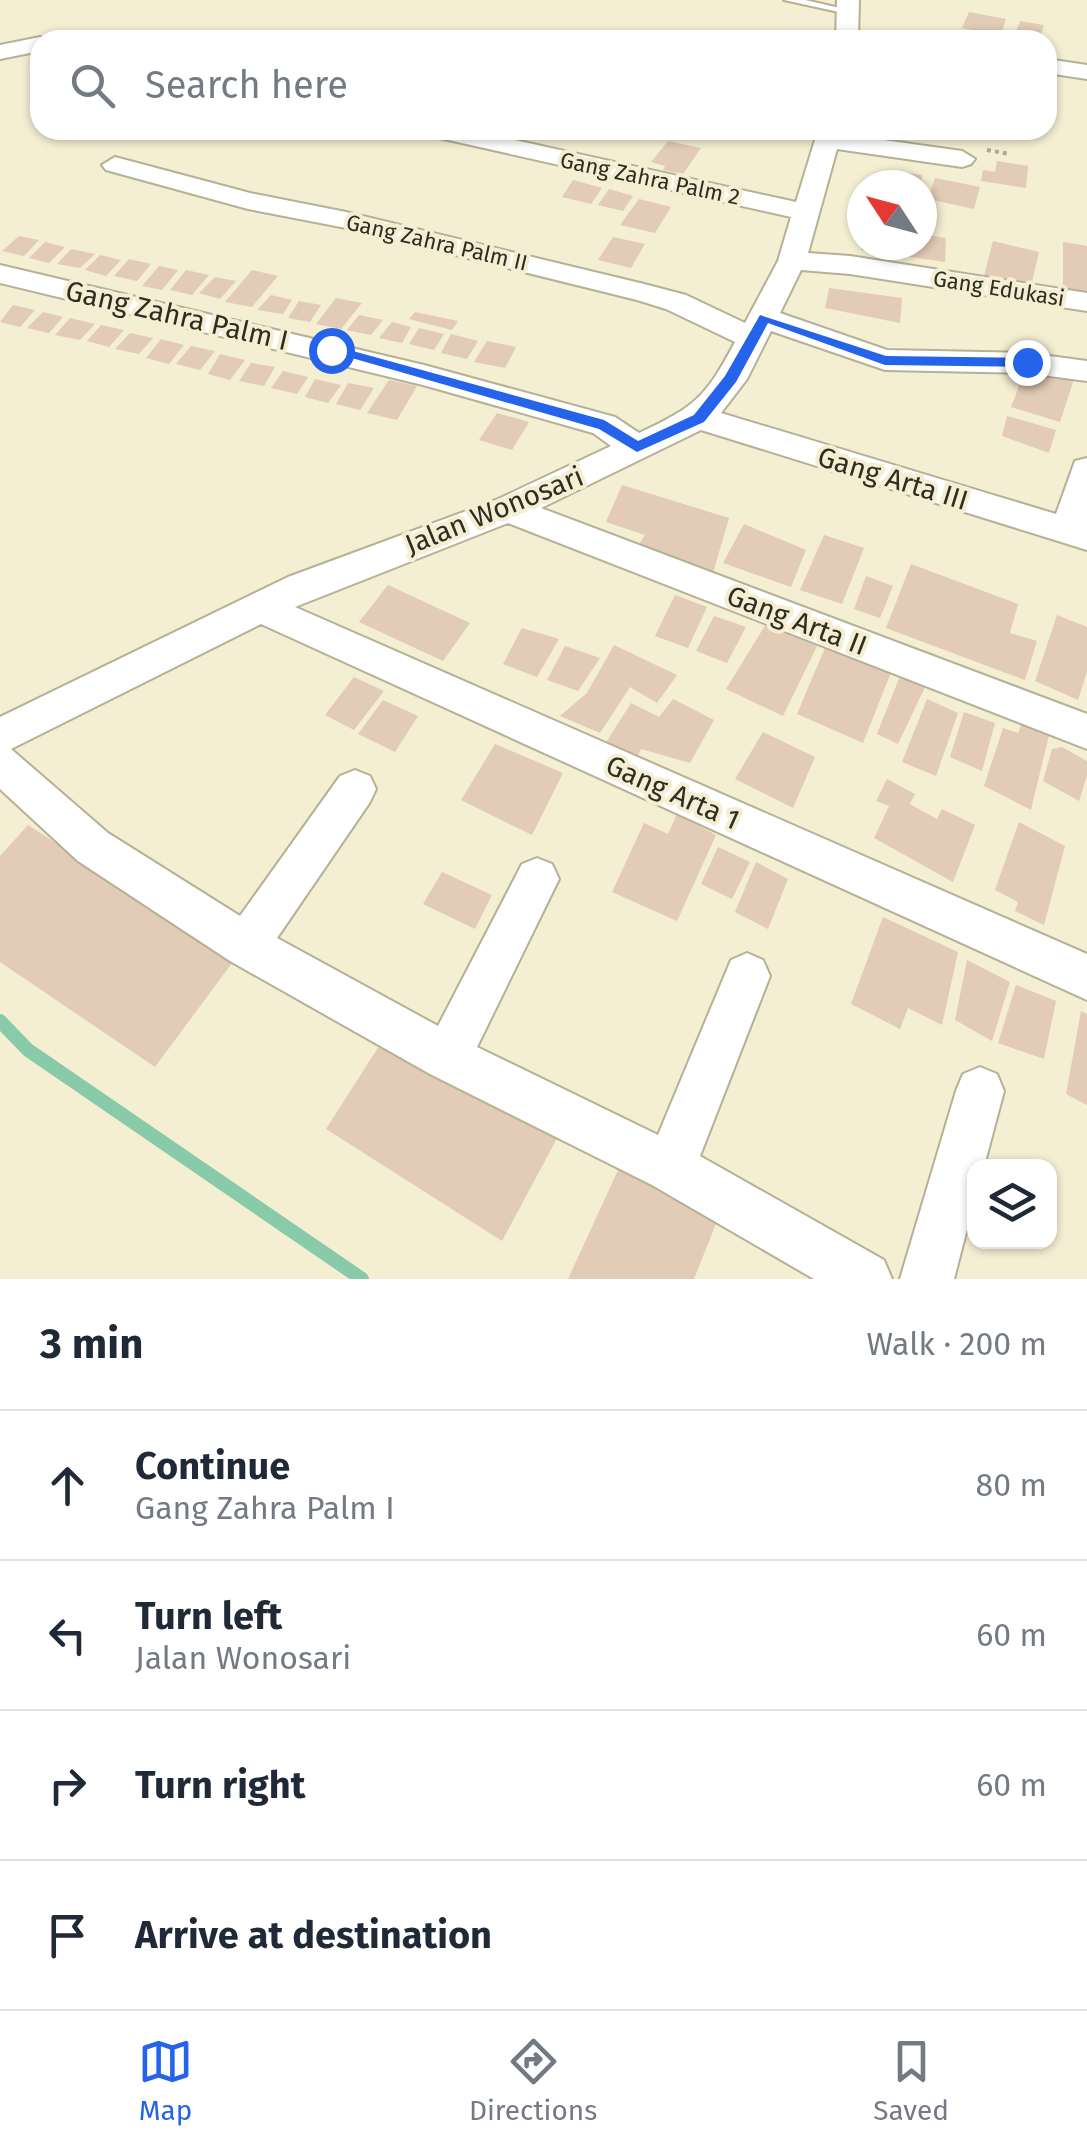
<!DOCTYPE html>
<html lang="en">
<head>
<meta charset="utf-8">
<style>
	body { margin:0; font-family:"Fira Sans",sans-serif; background:#f6f6f7; color:#1f2937 }
	.controls { position:absolute; right:30px; bottom:30px; display:grid; overflow:hidden; border-radius:20px; box-shadow:0 2px 8px #0004 }
	.controls button { width:90px; height:90px; display:grid; place-items:center; padding:0; border:0; border-bottom:2px solid #e0e1e3; background:#fff; color:#1f2937; font:50px sans-serif }
	.compass { position:absolute; left:847px; top:170px; width:90px; height:90px; border-radius:50%; background:#fff; box-shadow:0 2px 8px #0004; rotate:306deg }
	.stop { position:absolute; width:30px; height:30px; margin:-22px; border:8px solid #2563eb; border-radius:50%; background:#fff }
	.stop.end { background:#2563eb; border-color:#fff; box-shadow:0 2px 10px #0008 }
	.list { margin:0; padding:0; list-style:none }
	h2 { display:flex; justify-content:space-between; align-items:center; height:130px; margin:0; padding:0 40px; font-size:42px }
	h2 small { font-size:32px; font-weight:400; color:#747a83 }
	.list li { display:grid; grid-template-columns:65px 1fr auto; gap:30px; align-items:center; box-sizing:border-box; height:150px; padding:0 40px; border-top:2px solid #e0e1e3 }
	.list b { display:block; font-size:38px; white-space:nowrap }
	.list p { margin:0; font-size:32px; white-space:nowrap; color:#747a83 }
	.list em { font-size:32px; font-style:normal; color:#747a83 }
	.icon { flex:none; width:55px; height:55px; fill:none; stroke:currentColor; stroke-width:2; stroke-linecap:round; stroke-linejoin:round }
	.map { position:relative; flex:none; width:1087px; height:1279px; overflow:hidden }
	.search { position:absolute; background:#fff; box-shadow:0 2px 8px #0004; left:30px; right:30px; top:30px; height:110px; display:flex; align-items:center; gap:25px; box-sizing:border-box; padding:0 35px; border-radius:30px; color:#747a83; font-size:38px }
	.sheet { height:730px; background:#fff }
	nav { display:flex; justify-content:space-around; align-items:center; box-sizing:border-box; height:140px; border-top:2px solid #e0e1e3; background:#fff; font-size:28px; color:#747a83 }
	nav a { display:grid; justify-items:center; gap:5px }
	nav .on { color:#2563eb }
	.map>svg:first-child { display:block }
	.lines { fill:none; stroke-linecap:round; stroke-linejoin:round }
	.stream { stroke:#89caa9; stroke-width:14 }
	.building { fill:#e2cbb7 }
	.service-casing { stroke:#b6b095; stroke-width:4 }
	.minor-casing { stroke:#b6b095; stroke-width:4 }
	.path { stroke:#aea993; stroke-width:4; stroke-dasharray:4 4; stroke-linecap:butt }
	.service { fill:#fff; fill-rule:evenodd }
	.minor { fill:#fff; fill-rule:evenodd }
	.route { fill:#2563eb }
	.labels { text-anchor:middle; stroke-width:8; stroke-linejoin:round; paint-order:stroke }
	.far-street-label { font-size:22px; fill:#2f2c21; stroke:#f4eed2 }
	.street-label { font-size:28px; fill:#2f2c21; stroke:#f4eed2 }
</style>
</head>
<body>
<div class="map">
<svg width="1087" height="1279" viewBox="0 0 1087 1279">
	<rect width="100%" height="100%" fill="#f4eed2"/>
	<g class="lines">
		<path class="stream" d="M0,1021L28,1050L362,1279"/>
	</g>
	<path class="building" d="M969,12L1006,19L1000,36L962,28Z
		M1020,21L1044,25L1039,40H1013Z
		M668,141L701,148L683,174L663,170L665,166L651,162Z
		M997,161L1028,166L1026,188L981,181L983,170L995,172Z
		M886,170L922,175L921,185H883Z
		M935,178L980,187L974,209L928,199Z
		M573,180L602,188L591,204L562,197Z
		M609,189L633,196L623,211L598,205Z
		M639,199L671,207L655,233L620,225Z
		M922,234L946,238L945,262L861,250L862,245H922Z
		M19,236L39,240L24,256L2,251Z
		M613,237L645,244L631,268L598,260Z
		M993,241L1039,252L1030,291L983,280Z
		M45,242L65,247L49,263L29,258Z
		M1063,242L1087,246V293L1063,289Z
		M71,249L95,254L80,268L57,264Z
		M100,255L121,260L106,276L85,270Z
		M129,259L151,264L137,281L114,276Z
		M159,266L178,270L162,290L142,286Z
		M186,270L209,275L192,295L170,290Z
		M252,270L278,276L252,307L225,302Z
		M215,277L236,281L220,299L199,293Z
		M829,288L902,298L900,323L825,308Z
		M271,295L292,300L283,314L257,310Z
		M336,298L362,303L341,329L316,324Z
		M299,301L321,305L310,322L288,318Z
		M13,305L35,310L20,327L0,322Z
		M43,312L63,317L49,333L27,328Z
		M415,312L458,321L452,330L409,319Z
		M359,315L383,320L371,335L347,330Z
		M70,318L95,324L80,340L55,335Z
		M392,322L411,327L402,343L379,338Z
		M101,325L124,330L109,347L87,341Z
		M419,328L444,334L434,350L409,344Z
		M130,333L153,338L139,354L115,349Z
		M451,334L478,341L467,359L441,353Z
		M161,339L184,345L169,364L146,358Z
		M487,341L516,347L505,368L474,362Z
		M191,346L215,351L200,370L176,364Z
		M220,354L245,360L230,380L208,374Z
		M251,363L275,367L264,386L239,381Z
		M1027,365L1074,379L1060,422L1011,407Z
		M283,371L308,377L297,394L271,388Z
		M315,379L341,385L328,403L305,397Z
		M389,380L417,386L397,420L367,413Z
		M348,383L374,388L360,410L336,404Z
		M497,413L529,422L512,450L479,440Z
		M1007,416L1056,430L1049,453L1002,436Z
		M622,485L729,518L713,573L637,548L645,535L606,522Z
		M744,524L806,550L791,587L723,563Z
		M824,535L864,548L842,604L800,590Z
		M911,564L1018,604L1010,633L1037,641L1025,680L886,628Z
		M866,576L893,586L880,618L854,609Z
		M388,585L470,623L443,661L359,622Z
		M675,595L707,607L688,648L655,636Z
		M1057,615L1087,627V672L1078,700L1035,681Z
		M714,616L746,627L727,663L696,651Z
		M766,624L817,646L783,716L726,689Z
		M522,628L559,639L537,677L503,664Z
		M827,643L892,670L863,743L797,714Z
		M614,645L677,675L657,703L630,687L600,733L560,716L587,693Z
		M565,646L600,658L578,691L547,680Z
		M900,676L926,685L898,744L877,734Z
		M354,677L384,691L354,730L325,715Z
		M673,699L714,720L690,763L641,749L636,760L605,744L631,703L659,717Z
		M927,699L958,713L936,776L902,762Z
		M383,700L418,716L395,752L358,734Z
		M964,712L995,723L982,771L950,757Z
		M1024,718L1050,731L1031,810L984,786L1003,728L1018,733Z
		M763,732L815,757L793,808L735,779Z
		M495,744L563,773L532,835L461,800Z
		M1062,747L1087,761V776L1079,801L1043,781L1052,749Z
		M887,779L915,794L910,804L937,819L942,809L975,825L953,882L874,838L889,806L876,801Z
		M677,814L716,835L677,921L612,892L644,823L668,834Z
		M1019,822L1065,846L1044,925L1015,911L1018,902L995,890Z
		M28,825L235,959L155,1067L0,962V856Z
		M718,847L750,862L732,899L701,884Z
		M756,862L788,879L768,929L735,912Z
		M442,872L492,895L475,929L423,904Z
		M883,917L958,952L942,1025L908,1008L900,1029L851,1004Z
		M967,960L1010,982L992,1041L955,1020Z
		M1016,985L1056,1001L1044,1059L998,1043Z
		M1081,1011L1087,1014V1105L1066,1094Z
		M390,1029L562,1129L502,1241L326,1129Z
		M625,1155L721,1211L694,1279H568Z"/>
	<g class="lines">
		<g class="service-casing">
			<path id="service" d="M784,0H805L853,11L848,14Z"/>
		</g>
		<g class="minor-casing">
			<path id="minor" d="M837,0H859L858,40H836Z
				M40,37L49,40H40V51L0,59V45Z
				M1047,59L1087,65V79L1047,73Z
				M423,130H469L796,202L818,130H842L841,134L962,151L975,159L971,164L962,167L837,149L808,253L850,256L1087,293V311L850,274L801,270L780,313L887,350L1027,353L1087,361V381L1027,373L885,370L771,331L747,379L721,413L1056,514L1075,461L1087,458V550L701,430L541,508L1087,714V749L508,523L295,607L1087,954V1000L261,624L11,749L108,833L240,916L340,776L355,770L370,776L376,789L370,802L277,938L438,1026L522,864L537,858L552,864L559,879L477,1047L658,1135L731,960L747,953L763,960L770,976L700,1156L884,1260L892,1279H814L652,1185L430,1074L230,961L78,861L0,789V717L288,577L496,500L611,446L593,433L423,385L0,283V265L424,365L615,417L639,433C695,407 706,397 735,342L666,309L637,300L346,228L248,209L106,170L102,165L115,157L250,193L346,212L644,284L686,295L745,323L778,261L791,217L435,137Z
				M980,1067L997,1074L1004,1091L984,1166H974V1202L954,1279H900L956,1091L963,1074Z"/>
		</g>
		<path class="path" d="M987,150L1010,154"/>
		<use href="#service" class="service"/>
		<use href="#minor" class="minor"/>
	</g>
	<path class="route" d="M760,315L886,356L1027,358L1033,362L1027,367L885,365L768,323L736,382L704,422L637,452L599,429L324,350L331,345L604,420L638,441L694,415L725,376Z"/>
	<g class="labels">
		<g class="far-street-label">
			<text transform="translate(650 178) rotate(12)" y="8">Gang Zahra Palm 2</text>
			<text transform="translate(437 242) rotate(13)" y="8">Gang Zahra Palm II</text>
			<text transform="translate(999 288) rotate(9)" y="8">Gang Edukasi</text>
		</g>
		<g class="street-label">
			<text transform="translate(177 315) rotate(13)" y="10">Gang Zahra Palm I</text>
			<text transform="translate(893 478) rotate(17)" y="10">Gang Arta III</text>
			<text transform="translate(494 510) rotate(-22)" y="10">Jalan Wonosari</text>
			<text transform="translate(797 620) rotate(21)" y="10">Gang Arta II</text>
			<text transform="translate(673 792) rotate(24)" y="10">Gang Arta 1</text>
		</g>
	</g>
</svg>
<div class="controls">
<button><svg class="icon" aria-label="layers" viewBox="0 0 24 24"><path d="M12 4l9 5-9 5-9-5zM3 14l9 5 9-5"/></svg></button>
</div>
<svg class="compass" viewBox="-18 -18 36 36"><path d="M0-13l5 13h-10z" fill="#e53935"/><path d="M0 13l5-13h-10z" fill="#747a83"/></svg>
<div class="stop" style="left:331px;top:350px"></div>
<div class="stop end" style="left:1027px;top:362px"></div>
<div class="search"><svg class="icon" aria-label="search" viewBox="0 0 24 24"><circle cx="10" cy="10" r="6"/><path d="M15 15l6 6"/></svg>Search here</div>
</div>
<section class="sheet">
<h2>3 min<small>Walk · 200 m</small></h2>
<ul class="list">
<li><svg class="icon" aria-label="ahead" viewBox="0 0 24 24"><path d="M12 20V5M6 11l6-6 6 6"/></svg><div><b>Continue</b><p>Gang Zahra Palm I</p></div><em>80 m</em></li>
<li><svg class="icon" aria-label="left" viewBox="0 0 24 24"><path d="M17 20v-9H6M10 6l-5 5 5 5"/></svg><div><b>Turn left</b><p>Jalan Wonosari</p></div><em>60 m</em></li>
<li><svg class="icon" aria-label="right" viewBox="0 0 24 24"><path d="M7 20v-9h11M14 6l5 5-5 5"/></svg><div><b>Turn right</b></div><em>60 m</em></li>
<li><svg class="icon" aria-label="arrive" viewBox="0 0 24 24"><path d="M6 21V4h12l-3 4 3 4H6"/></svg><div><b>Arrive at destination</b></div></li>
</ul>
</section>
<nav>
<a class="on"><svg class="icon" aria-label="map" viewBox="0 0 24 24"><path d="M3 6l6-2 6 2 6-2v14l-6 2-6-2-6 2zM9 4v14M15 6v14"/></svg>Map</a>
<a><svg class="icon" aria-label="directions" viewBox="0 0 24 24"><path d="M12 3l9 9-9 9-9-9zM9 14v-3h6M13 9l2 2-2 2"/></svg>Directions</a>
<a><svg class="icon" aria-label="saved" viewBox="0 0 24 24"><path d="M7 4h10v16l-5-4-5 4z"/></svg>Saved</a>
</nav>
</body>
</html>
